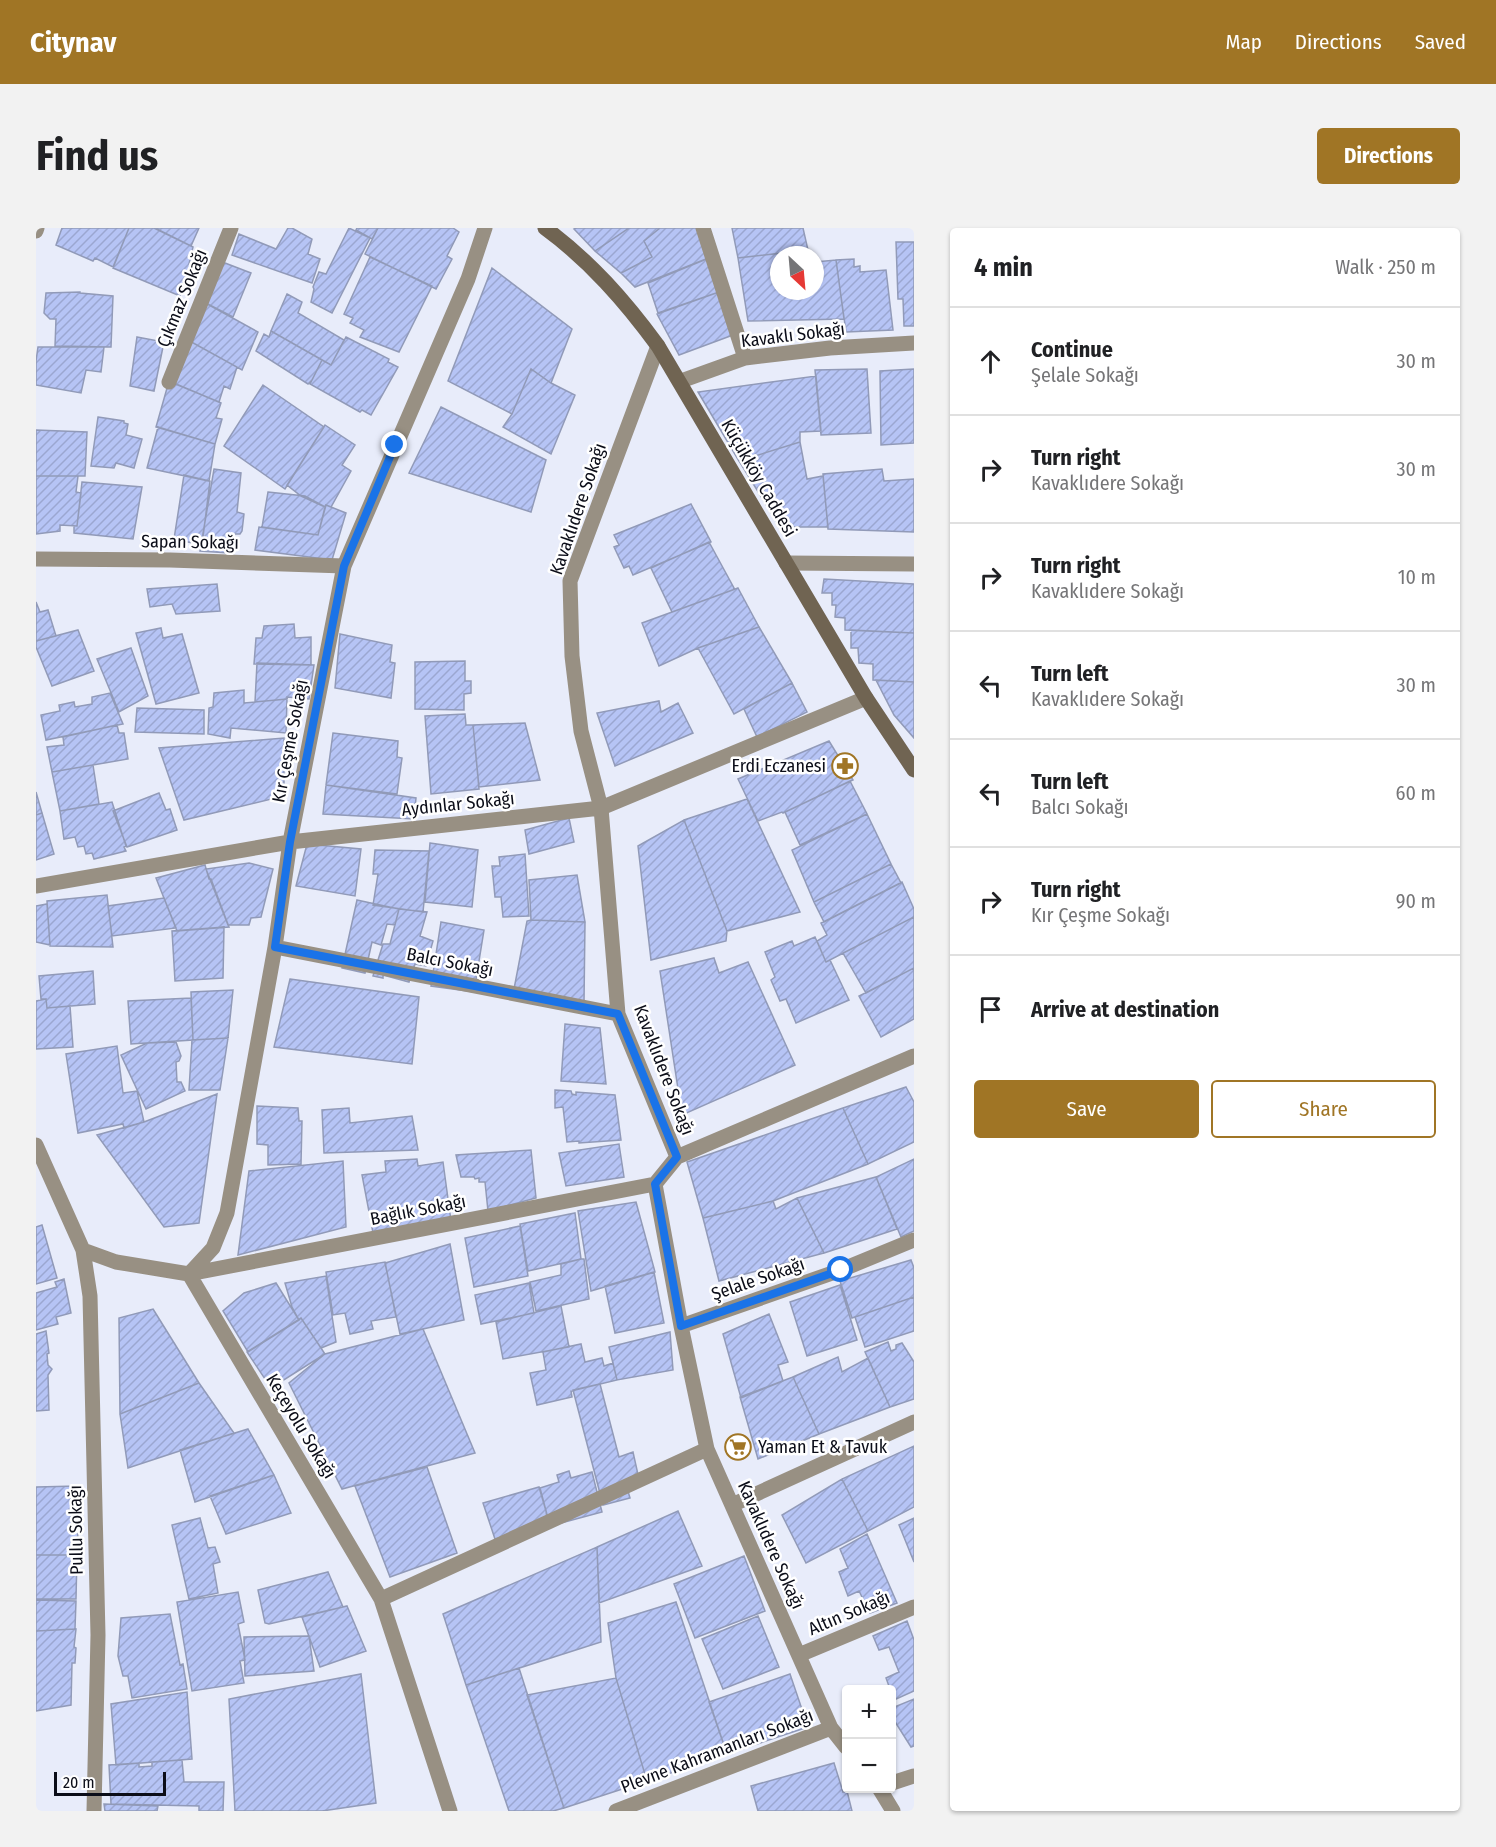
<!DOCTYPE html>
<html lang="en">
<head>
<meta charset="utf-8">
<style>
	body { margin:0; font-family:"Fira Sans Condensed",sans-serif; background:#f2f2f2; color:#202124 }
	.controls { position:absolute; right:18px; bottom:18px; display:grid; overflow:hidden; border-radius:6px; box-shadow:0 2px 4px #0004 }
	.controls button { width:54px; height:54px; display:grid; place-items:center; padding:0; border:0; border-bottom:2px solid #e0e0e0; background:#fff; color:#202124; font:30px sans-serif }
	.compass { position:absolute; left:734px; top:18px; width:54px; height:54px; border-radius:50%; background:#fff; box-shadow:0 2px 4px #0004; rotate:154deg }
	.scale { position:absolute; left:18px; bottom:15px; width:112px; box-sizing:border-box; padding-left:6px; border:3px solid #0b0d18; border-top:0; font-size:16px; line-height:21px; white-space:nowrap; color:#0b0d18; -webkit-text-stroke:4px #fff; paint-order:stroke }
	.stop { position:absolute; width:18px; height:18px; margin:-14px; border:4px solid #1a73e8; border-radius:50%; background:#fff }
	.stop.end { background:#1a73e8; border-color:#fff; box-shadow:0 2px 6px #0008 }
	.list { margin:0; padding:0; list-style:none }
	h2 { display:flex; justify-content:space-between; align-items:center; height:78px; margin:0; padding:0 24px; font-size:26px }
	h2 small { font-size:20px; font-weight:400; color:#757577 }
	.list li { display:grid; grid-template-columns:39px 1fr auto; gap:18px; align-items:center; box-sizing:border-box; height:108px; padding:0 24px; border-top:2px solid #e0e0e0 }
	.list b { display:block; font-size:22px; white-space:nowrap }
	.list p { margin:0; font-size:20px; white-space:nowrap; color:#757577 }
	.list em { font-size:20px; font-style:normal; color:#757577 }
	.actions { display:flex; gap:12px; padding:18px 24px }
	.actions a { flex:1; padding:14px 0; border:2px solid #a07525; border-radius:6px; text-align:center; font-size:21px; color:#a07525 }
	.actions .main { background:#a07525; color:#fff }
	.icon { flex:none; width:33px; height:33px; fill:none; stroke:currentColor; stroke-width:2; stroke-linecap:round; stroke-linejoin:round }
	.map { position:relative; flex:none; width:878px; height:1583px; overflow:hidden; border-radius:6px }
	header { display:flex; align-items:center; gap:36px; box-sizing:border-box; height:84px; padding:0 30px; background:#a07525; color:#fff }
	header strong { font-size:28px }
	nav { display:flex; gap:33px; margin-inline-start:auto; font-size:21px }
	.intro { display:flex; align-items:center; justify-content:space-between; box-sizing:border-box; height:144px; padding:0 36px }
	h1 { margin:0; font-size:42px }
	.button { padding:15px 27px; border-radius:6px; background:#a07525; color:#fff; font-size:21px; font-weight:700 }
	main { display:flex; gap:36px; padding:0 36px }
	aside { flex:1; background:#fff; border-radius:6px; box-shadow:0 2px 4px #0004 }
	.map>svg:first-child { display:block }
	.building { fill:url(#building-hatch); stroke:#919ab8; stroke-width:1.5 }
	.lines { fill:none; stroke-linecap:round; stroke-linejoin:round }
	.minor { stroke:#989083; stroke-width:15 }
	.secondary { stroke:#706452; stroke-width:15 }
	.route { stroke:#1a73e8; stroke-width:8 }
	.labels { text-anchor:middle; stroke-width:5; stroke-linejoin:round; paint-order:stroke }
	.street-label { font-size:18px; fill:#0b0d18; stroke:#fff }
	.poi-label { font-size:18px; fill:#0b0d18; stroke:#fff; text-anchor:end }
</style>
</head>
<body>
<header>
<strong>Citynav</strong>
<nav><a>Map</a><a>Directions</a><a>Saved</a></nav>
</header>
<div class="intro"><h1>Find us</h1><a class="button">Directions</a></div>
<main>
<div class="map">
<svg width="878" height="1583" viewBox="0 0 878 1583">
	<defs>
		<pattern id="building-hatch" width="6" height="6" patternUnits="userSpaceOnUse" patternTransform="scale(1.5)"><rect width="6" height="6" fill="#b6c4f5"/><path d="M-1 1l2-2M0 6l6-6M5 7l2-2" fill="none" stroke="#9ba7d1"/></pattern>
	</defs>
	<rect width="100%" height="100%" fill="#e8ecfa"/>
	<path class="building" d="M26,0H93L77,39L59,30L57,33L20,17Z
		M93,0H118L157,19L153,36L157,37L153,53L148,52L144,68L77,40Z
		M119,0H163L155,18Z
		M252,0H256L276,11L272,26L284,31L276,55L196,27L203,6L240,21Z
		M313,0L334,10L296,85L275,74L278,61L277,59L283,44L290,46Z
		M321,0H342L336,11L320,2Z
		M342,0H417L423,4L411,28L416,31L400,61L329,26Z
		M540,0H593L559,23L538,1Z
		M593,0H624L608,13L616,29L585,45L559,23Z
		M624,0H663L675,29L599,59L585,45L616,29L608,13Z
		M696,0H767L772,22L702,30Z
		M860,14H878V98H868L867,71H862Z
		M747,25V27H743V63H779V34L800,32L808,91L712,93L702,30Z
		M334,29L396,58L363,124L324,109L328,102L314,95L317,90L308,86Z
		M176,30L215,45L197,89L164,72Z
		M673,30L683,64L622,85L612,55Z
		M818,31V39L824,38V44L850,42L857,102L810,104L800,32Z
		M456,40L536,101L515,155L495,141L476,186L412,153Z
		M44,64V65L77,68L75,119L19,118L20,91H14L8,85L10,65Z
		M683,64L697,107L643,127L621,86Z
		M251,66L266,74L262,85L308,112L295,137L235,103Z
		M164,72L222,104L206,142L150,111Z
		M235,103L286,132L276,152L272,156L220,123L228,106L233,109Z
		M101,109L128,114L118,163L94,158Z
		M310,109L353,131L352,134L362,139L335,187L326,182L324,184L274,156L286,132L295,137Z
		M150,111L201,139L194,161L188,158L183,174L137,155Z
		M2,119H68L65,144L50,142L45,165L0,157V133Z
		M495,141L515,155L539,167L515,226L467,199L476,186Z
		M831,141L835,205L785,207L779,142Z
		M878,141V215L845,217L844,143Z
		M780,148L785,203L764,204V214L703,233L662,164Z
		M133,153L185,175L180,190L186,191L179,216L120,199Z
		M227,157L288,199L249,261L188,218Z
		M405,179L510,232L495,284L373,245Z
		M62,189L88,193V195L92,196L90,207L106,211L98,240L80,235L78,240L55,238Z
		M289,197L319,217L306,237L315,243L295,279L290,277L289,279L265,268L251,257Z
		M122,199L179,216L173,253L111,240Z
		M0,202L51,204L49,248H0Z
		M764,214L771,251L787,248L792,299H744L703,233Z
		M178,241L205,245L201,284L208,286L206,303L204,306H196L193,325L164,323Z
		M846,241L848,253L878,251V304L792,301L787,246Z
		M148,247L174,253L166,317L138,311Z
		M0,248H42L40,264L45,265L41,298L24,297V303L0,306Z
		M46,254L106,259L97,311L38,305V298H41Z
		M232,264L269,268L289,279L282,307L226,299Z
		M655,276L675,314L597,347L593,338L588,340L578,319L583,317L578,307Z
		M290,277L310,285L296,332L219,322L223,299L282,307Z
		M673,314L698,360L697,362L636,384L615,340Z
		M788,351L878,356V405L809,402V390L799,389L800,377H796V365H786Z
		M181,356L184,383L140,386L136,376L114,379L111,361Z
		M702,360L723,399L662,420L623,438L606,395Z
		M0,374L4,384L12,382L20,408L0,413Z
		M258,396L259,410L275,409V437L218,436L220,410H226L228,398Z
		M723,399L756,455L698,486L662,420Z
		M125,400L127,410L146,406L163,465L120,476L100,405Z
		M42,402L58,443L16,458L0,419V413Z
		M815,402L878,405V454L837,452V436L823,435L822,420H815Z
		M304,406L356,417L354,434L359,435L355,470L299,460Z
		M95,420L112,468L83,484L61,431Z
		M429,433V453H435V465L428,466V482L379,481V434Z
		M221,435L278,437L273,471L251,469V471L219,474Z
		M840,452L878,454V510L858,487Z
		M756,455L771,484L721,509L708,481Z
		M208,462V475L251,471L250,505L195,500L194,510L172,506L173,480L177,479L178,465Z
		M74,465L87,496L10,512L5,487L24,483L23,477L38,474L39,479L56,476V469Z
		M623,473L625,484L642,475L657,505L579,538L561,485Z
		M101,480L168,482V506L99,504Z
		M429,486L430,497H437L443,561L395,566L389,488Z
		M489,495L504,552L443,559L437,497Z
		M81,497L83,505H88L92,531L16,544L11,519L28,517L27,509Z
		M297,505L362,513L361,529L366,530L361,566L290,557Z
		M248,510V568L148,592L123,520Z
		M793,513L817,552L747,585L746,584L722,593L702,551Z
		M57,537L63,576L24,583L16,544Z
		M814,553L831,586L764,617L749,584Z
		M290,557L380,570L378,591L287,586Z
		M0,564L6,585L0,587Z
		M123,565L130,582L134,581L141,602L91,619L77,583Z
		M711,571L764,684L691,703L648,592Z
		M76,574L90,618L88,619L90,623L58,631L56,625L50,626L48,618L42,619L39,609L28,611L24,583Z
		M6,585L18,626L0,632V587Z
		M831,586L855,636L778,674L756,622Z
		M533,590L538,614L493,626L489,602Z
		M648,592L691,703L690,713L615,732L602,618Z
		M394,615L442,622L436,679L389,674Z
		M271,616L325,621L319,668L260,658Z
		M339,622L393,623L387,684L337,677L342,646H337Z
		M489,626L493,688L467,689L465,669H459L456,638H464L463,629Z
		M213,635L237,641L225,689L215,690L213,697H192L170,641Z
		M855,636L865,655L788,694L778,674Z
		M169,637L173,651H175L193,699L141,703L120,650Z
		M541,647L549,694L495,692L493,652Z
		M866,654L878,681V689L790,734L781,713L791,707L785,695Z
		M71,667L77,719L14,718L11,673Z
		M128,670L140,700L76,708L72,678Z
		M321,672L363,681L359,697L351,696L345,717L336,714L329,745L306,740Z
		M11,676L14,717L0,714V678Z
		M363,681L391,684L384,708L397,713L390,738L379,736L373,754L347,747V750L337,748L347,716H354Z
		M878,689V740L830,765L807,725Z
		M495,692L549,694L548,775L478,761L491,693Z
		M405,694L448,702L438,764L395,758Z
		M188,699L187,750L139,753L136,703Z
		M779,709L790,734L794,732L813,772L760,795L750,771L744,773L735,752L739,749L729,724L756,713L758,718Z
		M678,730L683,745L712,734L759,837L646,887L624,743Z
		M878,740V791L845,809L823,768Z
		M57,743L59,776L11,780L10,771H5L3,748Z
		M254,751L383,769L376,836L238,819Z
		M197,762L192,810L157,812L155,764Z
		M155,770L157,812L95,816L92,773Z
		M10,771L11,780L34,778L37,819L0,821V773Z
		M529,796L564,800L570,856L525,853Z
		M192,810L184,862H153L156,812Z
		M140,814L145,828L143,833L140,834L141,854H145L149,863L110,881L85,827L111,815Z
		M81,818L87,865L101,863L108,894L88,900L87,896L42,905L30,826Z
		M870,859L878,874V914L832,936L807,880Z
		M519,862L535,863L536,866L540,867V864L579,867L585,912L543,915V913L531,914L527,879L519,880Z
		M181,866L163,995L128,999L61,907L108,894Z
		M221,878L262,880L263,893H266L265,936L232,937V917L221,916Z
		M313,880L314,895L376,888L382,922L288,925L286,882Z
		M807,880L832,936L737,973L667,990L651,934Z
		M583,916L588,949L530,958L523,925Z
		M495,922L500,970L452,983L449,954H443V950L439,951L438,949H425L420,927Z
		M381,931L382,938L407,934L415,993L338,1010L326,947L350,944L349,933Z
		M878,931V1003L865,1009L840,949Z
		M307,933L310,999L202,1027L213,943Z
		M840,949L861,1001L788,1025L761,970Z
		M761,970L788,1025L683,1053L667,990L737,973L740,981Z
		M600,974L619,1044L555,1063L542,983Z
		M539,985L545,1031L492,1043L484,996Z
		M6,997L21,1050L0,1056V999Z
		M484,998L492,1048L438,1059L429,1010Z
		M414,1016L428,1092L364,1106L349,1035Z
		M545,1031H548L553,1071L500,1083L494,1054L525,1047V1036Z
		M875,1032L878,1040V1069L816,1090L804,1053Z
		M349,1034L360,1089L335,1093L337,1101L314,1106L309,1085L297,1087L290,1044Z
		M618,1044L628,1095L579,1105L569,1058Z
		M290,1048L300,1114L285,1120L265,1090L263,1092L256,1079L249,1055Z
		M28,1051L35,1085L20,1089L22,1096L0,1102V1065L21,1059L19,1054Z
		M240,1055L263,1092L212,1124L187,1083L208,1065Z
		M493,1055L498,1085L445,1096L439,1067Z
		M804,1057L821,1112L771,1128L754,1074Z
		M878,1069V1103L829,1119L819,1089Z
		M525,1078L533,1119L467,1131L460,1094Z
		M117,1081L163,1155L84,1186L83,1090Z
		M733,1086L752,1134L742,1137L747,1153L705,1170L687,1106Z
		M265,1090L289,1126L235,1160L211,1124Z
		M387,1101L439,1225L306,1261L253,1155L289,1126Z
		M10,1103L13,1125L11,1126L12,1137L16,1141L12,1147L13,1182L0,1183V1106Z
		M634,1104L637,1142L581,1152L573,1119Z
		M852,1114L855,1123L860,1121V1117L866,1115L878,1134V1171L854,1179L829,1124Z
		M545,1116L549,1134L566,1130L568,1138L577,1135L581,1152L535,1163L536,1169L501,1177L494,1145L510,1142L507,1124Z
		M802,1129L806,1144L832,1130L854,1179L783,1206L757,1149Z
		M757,1149L783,1206L722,1231L704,1169Z
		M163,1155L198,1205L92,1240L84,1186Z
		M564,1156L583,1229L597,1224L603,1251L589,1253L594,1270L567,1277L537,1162Z
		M212,1201L238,1247L159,1274L144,1222Z
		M878,1218V1279L832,1303L806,1251Z
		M391,1239L421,1325L354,1349L319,1258Z
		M533,1243L535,1250L556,1244L566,1284L514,1298L504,1260L523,1254L521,1247Z
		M238,1247L255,1285L190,1306L174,1268Z
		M806,1251L832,1303L770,1335L746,1287Z
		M41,1258L42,1327H0V1259Z
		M503,1259L510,1283L512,1299L459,1311L447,1275Z
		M642,1283L666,1338L563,1375L561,1319Z
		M164,1290L172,1320L179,1319L184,1334L177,1336L182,1365L153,1371L136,1297Z
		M878,1290V1334L863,1297Z
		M831,1306L861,1375L834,1385L823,1363L812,1368L803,1344L812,1340L804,1321Z
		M561,1319L565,1414L430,1457L407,1386Z
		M0,1327H41L40,1371H0Z
		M708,1328L729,1383L659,1410L638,1356Z
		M292,1344L307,1379L233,1396L229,1395L222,1362Z
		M202,1364L208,1394L202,1396L209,1432L204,1433L208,1455L156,1463L141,1374Z
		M0,1372L40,1373L39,1401L0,1403Z
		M640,1374L691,1526L611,1553L580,1450L572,1395Z
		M311,1378L330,1423L284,1439L266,1389Z
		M134,1386L144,1437L147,1436L151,1461L96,1470L92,1448H87L82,1428L85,1390Z
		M722,1388L743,1439L687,1461L666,1411Z
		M871,1393L878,1412V1463L858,1472L850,1450L863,1444L853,1419L843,1422L837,1408Z
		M40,1401L38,1419L40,1420L39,1435H36L35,1477L0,1483V1403Z
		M273,1408L278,1443L209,1448L208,1409Z
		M483,1440L528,1580L517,1583H473L430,1457Z
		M325,1446L340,1575L286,1583H199L193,1471Z
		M754,1446L772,1499L691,1526L673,1474Z
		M580,1450L611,1553L528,1580L491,1467Z
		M151,1464L156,1531L80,1537L75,1476Z
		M878,1471V1518L875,1519L856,1489V1480Z
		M146,1532L148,1554H188L187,1583H163V1578L75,1576L73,1537L103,1535V1539L116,1538V1534Z
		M798,1535L807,1564L811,1563L816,1583H722L715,1558Z
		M68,1576L122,1578L121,1583H69Z"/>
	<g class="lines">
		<path class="minor" d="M667,0L709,130
			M0,3L1,0
			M622,118L534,353L536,428L545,503L565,580L582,786L641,929L619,956L645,1098L671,1221L795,1500L810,1519
			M645,153L709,130L794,120L878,115
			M133,154L195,0
			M0,331L134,332L308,338
			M750,335L878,336
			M0,658L254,614L565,580L830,470
			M239,719L582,786
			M0,917L47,1022L80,1034L153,1046L345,1371L414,1583
			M641,929L878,828
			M47,1022L54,1068L62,1407L58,1583
			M153,1046L177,1020L191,985L239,719L254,614L308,338L432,51L449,0
			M153,1046L619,956
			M645,1098L805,1042L878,1012
			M696,1277L878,1194
			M345,1371L671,1221
			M763,1427L878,1379
			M856,1555L878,1548
			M843,1560L857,1583
			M580,1583L795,1500"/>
		<path class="secondary" d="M509,0C554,33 589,73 622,118L830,470L878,542"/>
	</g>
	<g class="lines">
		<path class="route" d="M359,217L308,338L254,614L239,719L582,786L641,929L619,956L645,1098L805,1042"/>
	</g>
	<defs>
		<g id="pharmacy-ring" transform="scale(1.35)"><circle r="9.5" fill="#fff" stroke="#a07525" stroke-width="1.5"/><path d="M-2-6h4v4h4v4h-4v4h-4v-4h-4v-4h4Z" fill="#a07525"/></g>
		<g id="supermarket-ring" transform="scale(1.35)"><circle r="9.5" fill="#fff" stroke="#a07525" stroke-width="1.5"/><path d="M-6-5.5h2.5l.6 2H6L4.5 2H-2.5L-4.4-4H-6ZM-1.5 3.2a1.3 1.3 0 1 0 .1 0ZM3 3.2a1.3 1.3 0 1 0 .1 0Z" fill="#a07525"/></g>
	</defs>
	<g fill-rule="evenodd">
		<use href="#pharmacy-ring" x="809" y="538"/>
		<use href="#supermarket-ring" x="702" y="1219"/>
	</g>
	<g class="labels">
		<g class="street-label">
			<text transform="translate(146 70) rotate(-68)" y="6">Çıkmaz Sokağı</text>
			<text transform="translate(757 107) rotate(-7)" y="6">Kavaklı Sokağı</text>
			<text transform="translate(723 250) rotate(60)" y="6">Küçükköy Caddesi</text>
			<text transform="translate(542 281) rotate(-71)" y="6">Kavaklıdere Sokağı</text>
			<text transform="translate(154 314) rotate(1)" y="6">Sapan Sokağı</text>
			<text transform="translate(254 513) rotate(-79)" y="6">Kır Çeşme Sokağı</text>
			<text transform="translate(422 576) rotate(-6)" y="6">Aydınlar Sokağı</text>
			<text transform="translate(414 734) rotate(11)" y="6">Balcı Sokağı</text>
			<text transform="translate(628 842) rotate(69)" y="6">Kavaklıdere Sokağı</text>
			<text transform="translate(382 982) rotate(-11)" y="6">Bağlık Sokağı</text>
			<text transform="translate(722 1051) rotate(-19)" y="6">Şelale Sokağı</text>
			<text transform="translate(265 1198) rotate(59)" y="6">Keçeyolu Sokağı</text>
			<text transform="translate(40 1302) rotate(-91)" y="6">Pullu Sokağı</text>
			<text transform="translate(735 1317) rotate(66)" y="6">Kavaklıdere Sokağı</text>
			<text transform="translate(813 1385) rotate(-23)" y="6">Altın Sokağı</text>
			<text transform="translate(681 1523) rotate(-21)" y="6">Plevne Kahramanları Sokağı</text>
		</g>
		<g class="poi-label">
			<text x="790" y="544">Erdi Eczanesi</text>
			<text x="722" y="1225" text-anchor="start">Yaman Et &amp; Tavuk</text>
		</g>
	</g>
</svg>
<div class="controls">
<button>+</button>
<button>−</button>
</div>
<svg class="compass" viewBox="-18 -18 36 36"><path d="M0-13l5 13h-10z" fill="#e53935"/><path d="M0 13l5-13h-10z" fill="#757577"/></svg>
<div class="scale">20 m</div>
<div class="stop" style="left:805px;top:1042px"></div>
<div class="stop end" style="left:359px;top:217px"></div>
</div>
<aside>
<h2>4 min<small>Walk · 250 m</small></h2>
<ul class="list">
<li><svg class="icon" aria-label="ahead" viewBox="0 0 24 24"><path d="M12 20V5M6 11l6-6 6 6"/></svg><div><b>Continue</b><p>Şelale Sokağı</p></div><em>30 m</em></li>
<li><svg class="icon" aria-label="right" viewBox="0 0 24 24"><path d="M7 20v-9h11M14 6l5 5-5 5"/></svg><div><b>Turn right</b><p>Kavaklıdere Sokağı</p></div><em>30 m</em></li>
<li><svg class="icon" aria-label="right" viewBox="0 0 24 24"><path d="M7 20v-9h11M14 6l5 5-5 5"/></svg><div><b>Turn right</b><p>Kavaklıdere Sokağı</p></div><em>10 m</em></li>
<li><svg class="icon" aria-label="left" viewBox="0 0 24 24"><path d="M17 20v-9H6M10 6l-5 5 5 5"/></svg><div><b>Turn left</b><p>Kavaklıdere Sokağı</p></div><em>30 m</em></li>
<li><svg class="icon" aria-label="left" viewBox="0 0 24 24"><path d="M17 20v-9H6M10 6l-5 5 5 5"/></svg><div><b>Turn left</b><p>Balcı Sokağı</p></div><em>60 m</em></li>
<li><svg class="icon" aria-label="right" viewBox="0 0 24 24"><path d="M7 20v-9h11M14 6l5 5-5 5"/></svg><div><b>Turn right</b><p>Kır Çeşme Sokağı</p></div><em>90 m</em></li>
<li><svg class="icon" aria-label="arrive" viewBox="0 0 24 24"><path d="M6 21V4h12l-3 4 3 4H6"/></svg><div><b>Arrive at destination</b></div></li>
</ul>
<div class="actions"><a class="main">Save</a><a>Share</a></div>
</aside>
</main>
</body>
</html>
